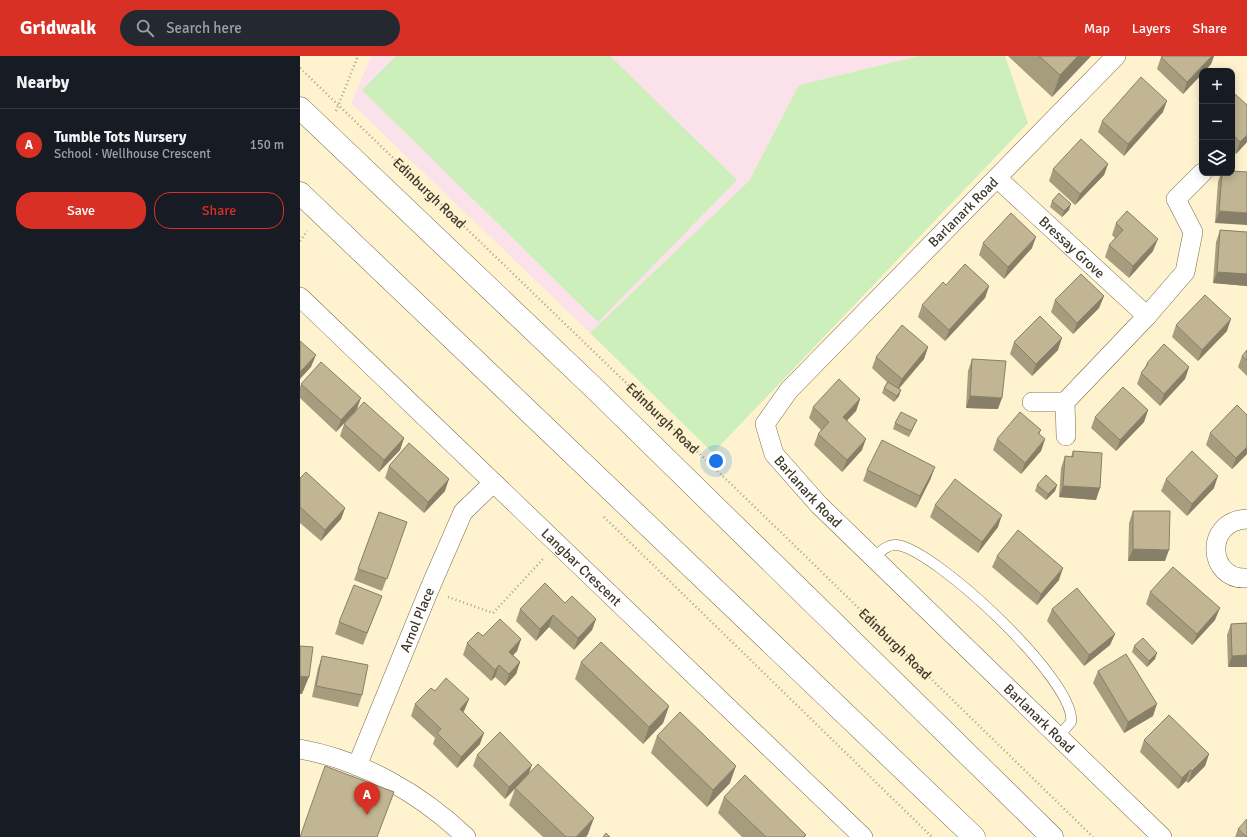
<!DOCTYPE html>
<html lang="en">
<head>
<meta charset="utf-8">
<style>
	body { margin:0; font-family:Signika,sans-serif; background:#242831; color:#f1f3f6 }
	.controls { position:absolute; right:12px; top:12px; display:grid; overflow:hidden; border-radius:8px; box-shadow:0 2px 10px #0003 }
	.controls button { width:36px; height:36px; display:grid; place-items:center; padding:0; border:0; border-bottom:1px solid #363941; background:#171b24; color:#f1f3f6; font:20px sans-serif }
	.you { position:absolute; left:416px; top:405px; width:14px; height:14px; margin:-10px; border:3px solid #fff; border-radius:50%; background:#1a73e8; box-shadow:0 0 0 6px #1a73e833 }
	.badge { display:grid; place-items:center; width:26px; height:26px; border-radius:50%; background:#d93025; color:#fff; font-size:13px; font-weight:700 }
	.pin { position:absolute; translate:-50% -33px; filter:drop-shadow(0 1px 2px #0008) }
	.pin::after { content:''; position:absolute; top:21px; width:14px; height:12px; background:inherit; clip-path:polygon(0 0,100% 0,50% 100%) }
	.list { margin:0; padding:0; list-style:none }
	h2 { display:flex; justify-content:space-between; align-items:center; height:52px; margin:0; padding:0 16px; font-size:17px }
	h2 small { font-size:13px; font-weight:400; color:#9ea1a6 }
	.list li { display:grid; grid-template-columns:26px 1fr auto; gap:12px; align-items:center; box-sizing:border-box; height:72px; padding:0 16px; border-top:1px solid #363941 }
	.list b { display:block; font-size:15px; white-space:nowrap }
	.list p { margin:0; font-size:13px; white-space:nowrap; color:#9ea1a6 }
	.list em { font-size:13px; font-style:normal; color:#9ea1a6 }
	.actions { display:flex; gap:8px; padding:12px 16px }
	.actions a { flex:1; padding:9px 0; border:1px solid #d93025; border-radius:16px; text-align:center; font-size:14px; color:#d93025 }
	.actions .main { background:#d93025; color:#fff }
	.icon { flex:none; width:22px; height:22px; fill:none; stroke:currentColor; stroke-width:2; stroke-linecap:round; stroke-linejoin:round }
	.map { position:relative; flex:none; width:947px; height:781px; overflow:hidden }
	header { display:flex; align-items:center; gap:24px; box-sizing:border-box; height:56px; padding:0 20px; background:#d93025; color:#fff }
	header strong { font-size:19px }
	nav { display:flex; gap:22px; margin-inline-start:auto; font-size:14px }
	.search { width:280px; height:36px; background:#242831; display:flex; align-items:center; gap:10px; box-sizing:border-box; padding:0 14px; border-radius:22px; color:#9ea1a6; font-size:15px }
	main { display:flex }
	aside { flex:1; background:#171b24 }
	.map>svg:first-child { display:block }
	.education { fill:#fbe2ea }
	.green { fill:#ccefbb }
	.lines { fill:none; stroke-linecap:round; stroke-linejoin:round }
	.service-casing { stroke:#776c4c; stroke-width:11 }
	.minor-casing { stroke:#776c4c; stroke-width:20 }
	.primary-casing { stroke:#776c4c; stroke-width:23 }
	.path { stroke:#aba288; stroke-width:2.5; stroke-dasharray:1 3; stroke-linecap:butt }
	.service { stroke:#fff; stroke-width:10 }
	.minor { stroke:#fff; stroke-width:19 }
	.primary { stroke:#fff; stroke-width:22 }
	.wall { fill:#a69c7e }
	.shaded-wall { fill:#877f67 }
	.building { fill:#c1b593; stroke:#877f67 }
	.labels { text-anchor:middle; stroke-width:4; stroke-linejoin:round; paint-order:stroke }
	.street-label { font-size:14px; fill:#3f3a2c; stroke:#fff }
</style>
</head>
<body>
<header>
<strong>Gridwalk</strong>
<div class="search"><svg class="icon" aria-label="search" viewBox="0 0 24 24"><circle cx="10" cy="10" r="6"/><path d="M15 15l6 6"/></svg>Search here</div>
<nav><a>Map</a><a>Layers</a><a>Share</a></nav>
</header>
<main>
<aside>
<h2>Nearby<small></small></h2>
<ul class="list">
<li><span class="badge">A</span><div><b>Tumble Tots Nursery</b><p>School · Wellhouse Crescent</p></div><em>150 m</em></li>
</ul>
<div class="actions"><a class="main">Save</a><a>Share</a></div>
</aside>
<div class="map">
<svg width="947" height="781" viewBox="0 0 947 781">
	<rect width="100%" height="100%" fill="#fff3cf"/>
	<path class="education" d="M71,0H619L499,29L449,125L290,277L51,47Z"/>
	<path class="green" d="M96,0H310L437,124L298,266L62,34Z
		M619,0H705L728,67L413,397L290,277L449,125L499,29Z"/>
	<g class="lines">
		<g class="service-casing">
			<path id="service" d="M574,502C580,496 587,488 597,489C636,494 777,626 771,666L759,680"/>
		</g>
		<g class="minor-casing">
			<g id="minor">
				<path id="s2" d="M816,0L489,334L465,368L474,398L519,449L862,781"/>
				<path id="s3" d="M697,122L847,260"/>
				<path id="s4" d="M0,241L563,781"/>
				<path d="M732,346H765"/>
				<path d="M766,380L765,346L847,260L885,216L893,176L876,143L902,117"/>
				<path d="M947,463C903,465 908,525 947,522"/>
				<path d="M0,693C62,704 121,738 166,781"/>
				<path id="s5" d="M57,710L129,534L163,456L193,427"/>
			</g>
		</g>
		<g class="primary-casing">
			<path id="primary" d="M0,52L296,334L752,781
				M0,137L674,781"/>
		</g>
		<g class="path">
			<path id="s1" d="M0,12L491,486L793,781"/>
			<path d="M36,55L58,0"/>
			<path d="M0,185L7,175"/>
			<path d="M304,461L632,781"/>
			<path d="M148,541L193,557L243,503"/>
		</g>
		<use href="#service" class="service"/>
		<use href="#minor" class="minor"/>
		<use href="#primary" class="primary"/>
	</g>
	<path class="wall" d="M708,0H791L752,41Z
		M914,0L911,8L905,15H902V18L883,38L857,13L861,1Z
		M932,42L947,86L936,98L932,94Z
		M863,56L824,100L798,76L802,65Z
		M808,108L804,119L775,149L749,125L753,113Z
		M947,116L915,167L918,126L921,117H932Z
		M752,145L769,154L762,161L750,151Z
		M816,167L853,195L829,222L805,201L809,189L815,182L812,179Z
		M920,174L947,176V230L913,227L916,186Z
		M683,187L732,192L704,223L679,199Z
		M646,229L689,230L685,242L645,285L618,261L622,249Z
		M804,240L799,252L773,278L751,256L755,244Z
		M876,269L927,275L898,305L872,281Z
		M714,286L758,294L732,320L710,298Z
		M628,291L624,303L599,333V340L594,346L582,337L584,332L587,326L572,312L576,301Z
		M947,294V320L938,311L942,300Z
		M672,303L698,353L666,352L668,315Z
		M847,307L889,311L885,323L860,350L837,328L841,317L844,313Z
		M1,328L57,353L36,376L0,342V331Z
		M560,343L556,355L547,364L562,394L542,416L514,389L518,378L521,374L509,362L513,351Z
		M848,354L844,366L816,395L791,372L795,361Z
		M617,364L614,370L609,381L593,373L595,367Z
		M44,368L104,382L100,394L79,416L40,380Z
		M741,374L739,379L745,383L741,395L721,418L693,394L697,383Z
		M910,377L947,398L932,413L906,389Z
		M773,395L796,444L759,441L761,412L765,400L771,401Z
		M89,410L145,435L124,457L85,422Z
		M567,414L631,422L616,452L563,425Z
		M0,422L45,452L41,463L21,485L0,467Z
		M866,423L914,432L887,460L861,435Z
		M737,429H757L755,435L746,444L735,435Z
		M635,449L698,471L678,497L630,461Z
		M833,455L865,505H828L829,467Z
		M79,456L107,466L82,535L54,524Z
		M697,500L759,524L737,549L692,511Z
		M850,536L915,564L892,589L846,548Z
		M82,540L63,589L35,578L39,566Z
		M265,547L296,563L292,574L274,594L249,571L236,585L216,565L220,553Z
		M752,553L815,578L810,589L784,610L747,565Z
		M947,567L928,611L927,579L931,568Z
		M183,580L221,583L217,595L213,599L220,606L216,618L205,630L195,621L191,625L163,599L167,587Z
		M834,590L855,603L847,611L832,596Z
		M22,600L62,639L58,651L12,641L18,612Z
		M281,606L369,650L363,667L343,688L275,623Z
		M798,615L853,660L824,677L793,627Z
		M135,635L169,643L164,655L163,656L180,688L157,712L133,688L135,682L111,660L115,648Z
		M357,680L430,727L407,751L351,697Z
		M844,684L909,698L905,710L888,727L886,725L878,733L840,696Z
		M177,699L229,718L288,778L286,781H243L209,749L215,733L205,743L173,710Z
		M424,741L506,779L505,781H442L418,757Z
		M938,773L947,781H935Z"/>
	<path class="shaded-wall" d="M778,0H791L752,41L760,19Z
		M912,0H914L911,8L905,15H902V18L883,38L887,26Z
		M867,45L863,56L824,100L828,88Z
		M947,79V86L936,98L940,86Z
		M808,108L804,119L775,149L780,138Z
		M771,148L769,154L762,161L764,155Z
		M919,155L947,157V169L915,167Z
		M736,181L732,192L704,223L708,211Z
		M858,183L853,195L829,222L833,210Z
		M917,216L947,218V230L913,227Z
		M689,230L685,242L645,285L649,274Z
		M804,240L799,252L773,278L777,267Z
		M931,263L927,275L898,305L902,294Z
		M762,282L758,294L732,320L736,308Z
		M628,291L624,303L597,334L602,323Z
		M16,299L11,311L0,323V316Z
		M889,311L885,323L860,350L864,338Z
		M601,334L599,340L594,346L597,340Z
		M670,340L702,342L698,353L666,352Z
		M61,342L57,353L36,376L41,364Z
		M560,343L556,355L539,373L543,361Z
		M848,354L844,366L816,395L820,384Z
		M617,364L614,370L609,381L611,375Z
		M104,382L100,394L79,416L84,404Z
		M566,383L562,394L542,416L547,404Z
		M745,383L741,395L721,418L725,407Z
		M947,391V398L932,413L936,402Z
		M635,411L631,422L616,452L620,440Z
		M918,420L914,432L887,460L892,448Z
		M149,423L145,435L124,457L128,446Z
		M757,429L755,435L746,444L748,438Z
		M763,430L800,432L796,444L759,441Z
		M45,452L41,463L21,485L25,474Z
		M702,459L698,471L678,497L682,486Z
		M833,493L869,494L865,505H828Z
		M763,512L759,524L737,549L741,538Z
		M920,552L915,564L892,589L897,578Z
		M253,559L249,571L236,585L240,573Z
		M296,563L292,574L274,594L278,582Z
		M815,578L810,589L784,610L789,599Z
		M221,583L217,595L205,608L209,596Z
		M857,597L855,603L847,611L849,605Z
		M947,599V611H928L932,600Z
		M220,606L216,618L205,630L209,618Z
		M199,609L195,621L191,625L195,614Z
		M0,620L9,621L2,638H0Z
		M169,643L164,655L155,664L160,653Z
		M857,648L853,660L824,677L828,666Z
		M369,650L363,667L343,688L349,671Z
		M184,677L180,688L157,712L161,701Z
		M909,698L905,710L888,727L892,715Z
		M232,709L228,720L215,732L205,743L209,731Z
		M436,710L430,727L407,751L413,734Z
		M890,714L886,725L878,733L882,722Z
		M294,762L288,778L286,781H276Z"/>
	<path class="building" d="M739,0H778L760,19Z
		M863,0H912L887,26L861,1Z
		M841,21L867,45L828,88L802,65Z
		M935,38L947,49V79L940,86L932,78V42Z
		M781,83L808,108L780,138L753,113Z
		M932,115L947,116V157L919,155L922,117H932Z
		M759,137L771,148L764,155L752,145Z
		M827,155L858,183L833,210L809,189L823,174L816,167Z
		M711,157L736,181L708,211L683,187Z
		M920,174L947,176V218L917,216Z
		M665,208L689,230L649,274L622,249L643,226L646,229Z
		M781,218L804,240L777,267L755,244Z
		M905,239L931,263L902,294L876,269Z
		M740,260L762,282L736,308L714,286Z
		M602,269L628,291L602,323L576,301Z
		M0,285L16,299L0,316Z
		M864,288L889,311L864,338L841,317L848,308L847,307Z
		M947,294V304L942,300Z
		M672,303L706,305L702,342L670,340Z
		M21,306L61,342L41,364L1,328Z
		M539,323L560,343L543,361L566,383L547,404L518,378L529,366L513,351Z
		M588,326L601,334L597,340L584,332Z
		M823,331L848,354L820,384L795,361Z
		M64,346L104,382L84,404L44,368Z
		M937,349L947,359V391L936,402L910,377Z
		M601,356L617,364L611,375L595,367Z
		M720,356L741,374L738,377L745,383L725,407L697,383Z
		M582,384L635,411L620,440L567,414Z
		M109,387L149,423L128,446L89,410Z
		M773,395L802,397L800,432L763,430L765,400L773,401Z
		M892,395L918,420L892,448L866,423Z
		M6,416L45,452L25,474L0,451V422Z
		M746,419L757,429L748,438L737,429Z
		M655,423L702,459L682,486L635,449Z
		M833,455H870L869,494L833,493Z
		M79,456L107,466L87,523L58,513Z
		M718,474L763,512L741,538L697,500Z
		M873,511L920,552L897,578L850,536Z
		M245,527L265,547L272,540L296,563L278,582L253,559L240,573L220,553Z
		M54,529L82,540L67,577L39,566Z
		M777,532L815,578L789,599L752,553Z
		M200,563L221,583L209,596L220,606L209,618L199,609L195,614L167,587L178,576L183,580Z
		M947,567V599L932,600L931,568Z
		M843,582L857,597L849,605L834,590Z
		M301,586L369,650L349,671L281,606Z
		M0,590L13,591L9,621L0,620Z
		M826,598L857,648L828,666L798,615Z
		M22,600L68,609L62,639L16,630Z
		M146,622L169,643L160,653L184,677L161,701L137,677L141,673L115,648L131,632L135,635Z
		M380,656L436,710L413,734L357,680Z
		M869,659L909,698L892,715L890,714L882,722L844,684Z
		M200,676L232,709L209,731L177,699Z
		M238,708L294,762L276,781H266L215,732Z
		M25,710L94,736L77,781H0Z
		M445,719L506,779L503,781H466L424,741Z
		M947,763V781L938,773Z
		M306,777L310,781H303Z"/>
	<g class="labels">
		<g class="street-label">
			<text dy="5" stroke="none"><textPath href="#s1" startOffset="180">Edinburgh Road</textPath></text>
			<text transform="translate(663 156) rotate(-45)" y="5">Barlanark Road</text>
			<text dy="5" stroke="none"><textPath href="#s3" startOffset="102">Bressay Grove</textPath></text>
			<text dy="5" stroke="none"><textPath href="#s1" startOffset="504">Edinburgh Road</textPath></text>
			<text dy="5" stroke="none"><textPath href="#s2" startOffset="591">Barlanark Road</textPath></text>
			<text dy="5" stroke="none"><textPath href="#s4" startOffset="390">Langbar Crescent</textPath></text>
			<text dy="5" stroke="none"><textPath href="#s5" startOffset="158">Arnol Place</textPath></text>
			<text dy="5" stroke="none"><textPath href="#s1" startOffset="828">Edinburgh Road</textPath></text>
			<text dy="5" stroke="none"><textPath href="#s2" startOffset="915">Barlanark Road</textPath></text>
		</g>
	</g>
</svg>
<div class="controls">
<button>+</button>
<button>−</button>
<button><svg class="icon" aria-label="layers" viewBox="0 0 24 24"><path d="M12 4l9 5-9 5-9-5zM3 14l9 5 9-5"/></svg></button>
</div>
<div class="you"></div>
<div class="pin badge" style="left:67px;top:759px">A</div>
</div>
</main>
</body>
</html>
